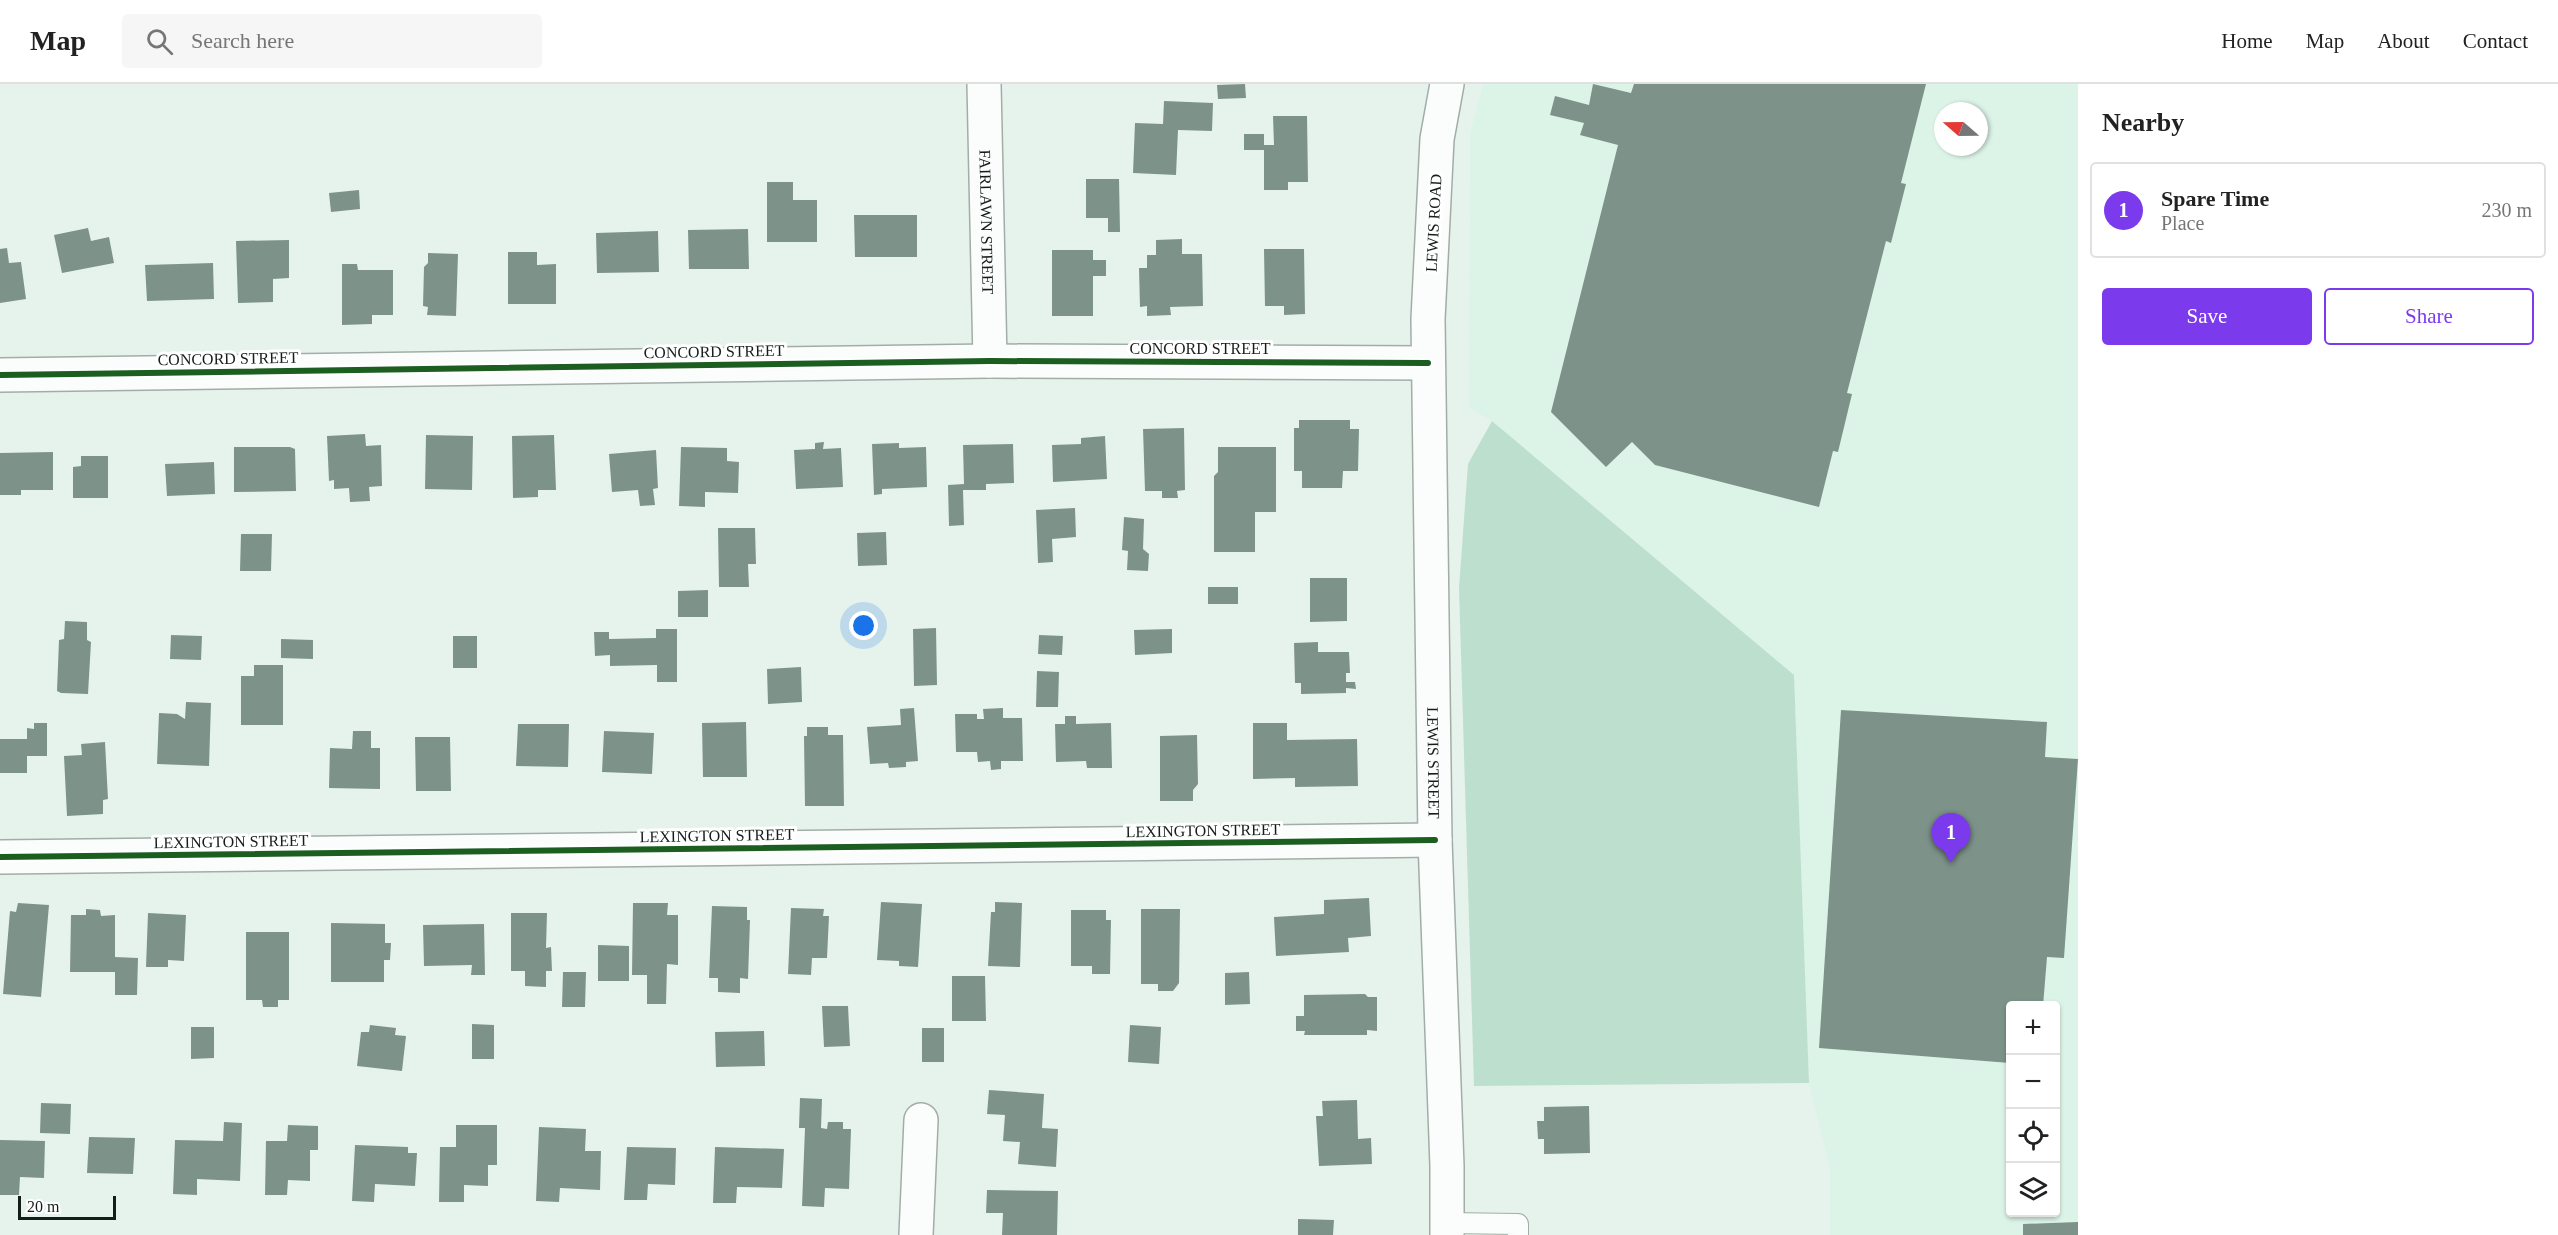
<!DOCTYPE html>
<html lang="en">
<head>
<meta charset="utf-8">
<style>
	body { margin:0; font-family:"Times New Roman",serif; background:#f6f6f6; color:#222 }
	.controls { position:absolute; right:18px; bottom:18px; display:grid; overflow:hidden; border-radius:6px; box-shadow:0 2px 4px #0004 }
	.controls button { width:54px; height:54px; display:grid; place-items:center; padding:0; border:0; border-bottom:2px solid #e0e0e0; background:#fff; color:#222; font:30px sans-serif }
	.compass { position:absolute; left:1934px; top:18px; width:54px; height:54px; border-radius:50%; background:#fff; box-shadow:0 2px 4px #0004; rotate:290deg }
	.scale { position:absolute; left:18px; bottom:15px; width:98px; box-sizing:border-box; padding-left:6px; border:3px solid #141d19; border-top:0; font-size:16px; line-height:21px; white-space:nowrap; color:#141d19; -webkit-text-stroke:4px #fff; paint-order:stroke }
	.you { position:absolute; left:864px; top:542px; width:21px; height:21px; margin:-15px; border:4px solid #fff; border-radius:50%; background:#1a73e8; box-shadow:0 0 0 9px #1a73e833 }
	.badge { display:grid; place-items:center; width:39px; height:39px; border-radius:50%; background:#7c3aed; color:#fff; font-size:20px; font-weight:700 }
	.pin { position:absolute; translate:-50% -50px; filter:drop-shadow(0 2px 3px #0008) }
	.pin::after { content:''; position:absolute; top:32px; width:21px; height:18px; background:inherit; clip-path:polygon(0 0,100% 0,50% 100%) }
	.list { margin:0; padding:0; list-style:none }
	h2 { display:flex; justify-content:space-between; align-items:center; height:78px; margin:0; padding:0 24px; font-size:26px }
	h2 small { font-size:20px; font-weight:400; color:#767676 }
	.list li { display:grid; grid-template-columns:39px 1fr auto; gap:18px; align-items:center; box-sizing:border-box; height:96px; margin:0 12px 12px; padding:0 12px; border:2px solid #e0e0e0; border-radius:6px }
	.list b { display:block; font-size:22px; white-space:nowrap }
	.list p { margin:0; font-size:20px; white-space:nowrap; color:#767676 }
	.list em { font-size:20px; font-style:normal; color:#767676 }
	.actions { display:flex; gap:12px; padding:18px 24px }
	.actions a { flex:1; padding:14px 0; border:2px solid #7c3aed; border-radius:6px; text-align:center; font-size:21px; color:#7c3aed }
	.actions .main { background:#7c3aed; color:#fff }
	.icon { flex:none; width:33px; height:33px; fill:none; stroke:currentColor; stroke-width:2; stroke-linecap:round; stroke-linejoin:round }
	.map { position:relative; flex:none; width:2078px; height:1151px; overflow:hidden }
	header { display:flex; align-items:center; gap:36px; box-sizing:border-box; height:84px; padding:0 30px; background:#fff; border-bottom:2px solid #e0e0e0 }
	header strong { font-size:28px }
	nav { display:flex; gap:33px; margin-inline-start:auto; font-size:21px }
	.search { width:420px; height:54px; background:#f6f6f6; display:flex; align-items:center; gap:15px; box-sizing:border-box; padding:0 21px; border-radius:6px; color:#767676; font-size:22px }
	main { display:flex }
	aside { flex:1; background:#fff }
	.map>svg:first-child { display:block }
	.built { fill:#dcf4e7; fill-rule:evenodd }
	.green { fill:#bde0ce }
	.building { fill:#7d938a }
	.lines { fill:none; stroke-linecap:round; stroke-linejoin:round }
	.service-casing { stroke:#a2ada7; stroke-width:22 }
	.minor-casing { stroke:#a2ada7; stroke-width:36 }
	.service { stroke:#fbfdfc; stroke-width:20 }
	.minor { stroke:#fbfdfc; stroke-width:33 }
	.cycleway-casing { stroke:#fff; stroke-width:10 }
	.cycleway { stroke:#1b5e20; stroke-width:6 }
	.labels { text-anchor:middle; stroke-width:6; stroke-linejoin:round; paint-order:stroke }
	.street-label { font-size:16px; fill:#141d19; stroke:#fff }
</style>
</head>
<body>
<header>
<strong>Map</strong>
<div class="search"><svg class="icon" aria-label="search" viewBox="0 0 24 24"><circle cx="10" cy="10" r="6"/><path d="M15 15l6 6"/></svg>Search here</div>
<nav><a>Home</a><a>Map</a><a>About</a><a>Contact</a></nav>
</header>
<main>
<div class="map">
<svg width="2078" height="1151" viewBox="0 0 2078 1151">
	<rect width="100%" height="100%" fill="#e6f3ec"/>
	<path class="built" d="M1483,0H2078V1151H1830V1084L1809,999L1794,591L1492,337L1469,324L1470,50ZM1943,27H1979V63H1943ZM2010,922H2056V1128H2010Z"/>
	<path class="green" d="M1492,337L1794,591L1809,999L1474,1002L1459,504L1468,380Z"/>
	<path class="building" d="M1245,0L1246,14L1218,15L1217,1Z
		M1593,0L1631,9L1634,0H1926L1901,99L1906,100L1891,159L1886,157L1847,309L1852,310L1838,368L1833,367L1819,423L1655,381L1632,358L1606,383L1551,328L1618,61L1580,51L1584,39L1550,31L1555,12L1589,21Z
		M1164,17L1213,19L1212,47L1178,46L1176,91L1133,89L1135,39L1163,40Z
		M1273,32H1307L1308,98H1288V106H1264V66H1244V50H1264V61H1274Z
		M1086,95H1119L1120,148H1108V134H1086Z
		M767,98H793V116H817V158H767Z
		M359,106L360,125L331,128L329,109Z
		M854,131H917V173H855Z
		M88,144L91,157L109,153L114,179L62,189L54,151Z
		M748,145L749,185H689L688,146Z
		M658,147L659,188L597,189L596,149Z
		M1182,155V170H1202L1203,222L1170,223L1171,231L1147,232V222L1140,223L1139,184H1147V171H1156V156Z
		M289,156V194L273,195V218L238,219L236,157Z
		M7,164L9,179L21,178L26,215L0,219V165Z
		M1264,165H1304L1305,230L1284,231V222H1265Z
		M1052,166H1093V176H1106V192H1093V232H1052Z
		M508,168H537V181L556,180V220H508Z
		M428,169L458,170L456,232L427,231L428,223L423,222L424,183L428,179Z
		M213,179L214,215L147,217L145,181Z
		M342,180H357L358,186H393V231H372V240L342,241Z
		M1299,336H1350V345H1359L1358,387H1343L1342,404H1302V387H1294V344H1299Z
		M1184,344L1185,406L1177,407L1178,414H1162V407H1145L1143,345Z
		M365,350L366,362L381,361L382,402L369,403L370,417L350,418L349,404L334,405V396L329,397L327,352Z
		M426,351L473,352L472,406L425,405Z
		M554,351L556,406H538V413L513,414L512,352Z
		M1105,352L1107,395L1053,398L1052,361L1081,360V354Z
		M824,358L823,365L841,364L843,403L796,405L794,366L815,365V359Z
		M899,359V364L926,363L927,403L882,405V410L874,411L872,360Z
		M1013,360L1014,399L986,400V406H963L964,441L949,442L948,401L964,400L963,361Z
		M234,363H290L295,365L296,407L234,408Z
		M681,363L727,364V377L739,378L738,409L705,408V423L679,422Z
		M1218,363H1276V428H1255V468H1214V392L1218,388Z
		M656,366L658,404L653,405L655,421L640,422L638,406L612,408L609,370Z
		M53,368V406H21V411H0V369Z
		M81,372H108V414H73V383L81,382Z
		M214,378L215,410L167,412L165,380Z
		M1075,424L1076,453L1052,455L1053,478L1038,479L1036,426Z
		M1124,433L1144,435L1143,465L1149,470L1148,487L1127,486L1128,467L1122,466Z
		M718,444H755L756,480H748L749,503H719Z
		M886,448L887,481L858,482L857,449Z
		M241,450H272L271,487H240Z
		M1310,494H1347V537L1310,538Z
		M1208,503H1238V520H1208Z
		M708,506V533H678V507Z
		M65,537L87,538V556L91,558L88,610L61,609L57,607L59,556L64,555Z
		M936,544L937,601L914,602L913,545Z
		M656,545H677V598H657V581L610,582V571L595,572L594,548H609V555L656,554Z
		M1172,545V569L1135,571L1134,546Z
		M171,551L202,552L201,576L170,575Z
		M1039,551L1063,552L1062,571L1038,570Z
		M453,552H477V584H453Z
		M281,555L313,556V575L281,574Z
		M1318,558V568H1349L1350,589H1346V598H1355L1356,605L1346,604V609L1301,610V599H1295L1294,559Z
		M254,581H283V641H241V592H254Z
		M801,583L802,618L768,620L767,585Z
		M1037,587L1059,588L1058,623H1036Z
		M186,618L211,619L209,682L157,680L159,629L177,630L185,635Z
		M914,624L918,677L906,678V683L889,684L888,679L870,680L867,643L901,641L900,625Z
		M1003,624V634H1022L1023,677H1001V685L991,686L990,677L978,678L977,668H956L955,630H977V635H984L983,625Z
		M1841,626L2047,638L2045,673L2078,675L2064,874L2047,873L2043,922H2010V979L1819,964Z
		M1065,632H1076V640L1111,639L1112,684H1087L1086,677L1056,678L1055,640H1065Z
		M746,638L747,693H703L702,639Z
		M34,639H47V672H27V689H0V655H27V644L34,645Z
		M1253,639H1287V656L1357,655L1358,702L1295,703V694L1253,695Z
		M518,640H569L568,683L516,682Z
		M807,643H828V651H843L844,722H805L804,652H807Z
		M353,647H371V664H380V705L329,704L330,664L352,665Z
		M604,647L654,649L652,690L602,688Z
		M1197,651L1198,700L1193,706V717H1160V652Z
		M415,653H450L451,707H416Z
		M105,658L108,715L103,716V730L67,732L64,672L82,671L81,660Z
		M1369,814L1371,852L1348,854L1349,868L1276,872L1274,833L1324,830V816Z
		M881,818L922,820L918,883L899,882V877L877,876Z
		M995,818L1022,819L1020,883L988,882L991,828H995Z
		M18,819L49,821L41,913L3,910L10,827L16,828Z
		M633,819H668L667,831H678V881L667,880L666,920H647V891H632Z
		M712,822L747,823V836H750L748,895L740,894V909L718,908V894H709Z
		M791,824L824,825L823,832H829L827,874H812L811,891L788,890Z
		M86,825L100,826L101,832L115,831V873L138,874L137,911H115V888H70L71,831H86Z
		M1141,825H1180L1179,899L1173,907H1158V900H1141Z
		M1071,826H1106V836H1111L1110,890H1092V882H1071Z
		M148,829L186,831L184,877L168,876V883H146Z
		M511,829H547L546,864L551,863L552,887H546V903L525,902V887H511Z
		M331,839L385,840V859H391L390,876H384V898H331Z
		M484,840L485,891H471L472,881L424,882L423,841Z
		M246,848H289V916H278V923H263L262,916H246Z
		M598,861L629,862V897H598Z
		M563,888H586L585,923H562Z
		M1249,888L1250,920L1225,921V889Z
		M952,892H985L986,937H952Z
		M1365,910L1368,913H1377V947L1367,946V951H1304L1305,947H1296V932H1304V911Z
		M822,922H848L850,962L824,963Z
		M472,940L494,941V975H472Z
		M370,941L396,944L395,951L406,952L402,987L357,982L361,948H369Z
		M1130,941L1161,943L1159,980L1128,978Z
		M191,943H214V974L191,975Z
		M922,944H944V978H922Z
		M764,947L765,982L716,983L715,948Z
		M989,1006L1044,1010L1042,1044L1058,1045L1056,1083L1018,1080L1020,1058L1003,1057L1005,1031L987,1030Z
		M800,1014L822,1015L821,1044L827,1045L828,1038H843V1045H851L849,1105L825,1104L824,1123L802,1122L805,1044H799Z
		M1357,1016L1358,1055L1371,1054L1372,1080L1319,1082L1316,1032H1323L1322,1017Z
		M41,1019L71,1020L70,1050L40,1049Z
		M1589,1022L1590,1069L1544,1070V1055H1538L1537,1037H1544V1023Z
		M224,1038L242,1039L240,1097L197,1095V1111L173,1110L175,1056L223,1057Z
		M288,1041L318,1042V1066H310V1097L288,1096L287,1111H265L266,1057H287Z
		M456,1041H497V1081H488V1102L464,1101V1118H439L440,1063H456Z
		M539,1043L586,1045L585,1067H601L600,1106L560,1104L559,1118L536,1117Z
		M89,1053L135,1054L133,1090L87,1089Z
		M0,1056L45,1057L44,1094L20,1093L19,1111H0Z
		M355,1061L408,1063V1069H417L415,1102L375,1100L374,1118L352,1117Z
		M627,1063L676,1064L675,1101L648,1100L647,1116H624Z
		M715,1063L784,1065L782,1104L737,1103L736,1119H713Z
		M987,1106L1058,1107L1057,1151H1002L1003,1129H986Z
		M1298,1135L1334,1136L1333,1151H1298Z
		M2078,1138V1151H2023V1140Z"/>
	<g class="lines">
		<g class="service-casing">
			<path id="service" d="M1447,1139L1518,1140V1151"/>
		</g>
		<g class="minor-casing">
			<g id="minor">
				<path id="s1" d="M984,0L990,277"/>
				<path id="s2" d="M1447,0L1437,55L1428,235L1435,756L1447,1082V1151"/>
				<path d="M0,291L990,277L1428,279"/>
				<path d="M0,773L1435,756"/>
				<path d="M916,1151L921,1036"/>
			</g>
		</g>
		<use href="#service" class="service"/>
		<use href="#minor" class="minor"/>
		<g class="cycleway-casing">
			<path id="cycleway" d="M0,291L990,277L1428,279
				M0,773L1435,756"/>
		</g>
		<use href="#cycleway" class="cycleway"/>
	</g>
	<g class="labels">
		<g class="street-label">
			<text dy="6" stroke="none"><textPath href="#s1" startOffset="138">FAIRLAWN STREET</textPath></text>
			<text transform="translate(1433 139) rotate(-87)" y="6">LEWIS ROAD</text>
			<text x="1200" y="270">CONCORD STREET</text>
			<text transform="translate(714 267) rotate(-1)" y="6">CONCORD STREET</text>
			<text transform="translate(228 274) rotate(-1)" y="6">CONCORD STREET</text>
			<text dy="6" stroke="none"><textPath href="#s2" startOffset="680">LEWIS STREET</textPath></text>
			<text transform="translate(1203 746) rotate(-1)" y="6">LEXINGTON STREET</text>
			<text transform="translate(717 751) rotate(-1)" y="6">LEXINGTON STREET</text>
			<text transform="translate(231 757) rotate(-1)" y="6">LEXINGTON STREET</text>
		</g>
	</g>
</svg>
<div class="controls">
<button>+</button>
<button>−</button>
<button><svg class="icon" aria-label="locate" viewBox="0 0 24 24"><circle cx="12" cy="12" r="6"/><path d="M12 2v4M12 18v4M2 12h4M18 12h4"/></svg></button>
<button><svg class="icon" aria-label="layers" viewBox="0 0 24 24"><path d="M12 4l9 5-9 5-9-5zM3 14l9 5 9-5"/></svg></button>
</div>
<svg class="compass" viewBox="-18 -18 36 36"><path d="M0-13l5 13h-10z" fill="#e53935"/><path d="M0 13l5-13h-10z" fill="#767676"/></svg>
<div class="scale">20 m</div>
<div class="you"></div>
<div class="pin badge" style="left:1951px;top:779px">1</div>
</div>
<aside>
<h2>Nearby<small></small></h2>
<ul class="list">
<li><span class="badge">1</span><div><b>Spare Time</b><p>Place</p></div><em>230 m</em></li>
</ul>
<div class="actions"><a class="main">Save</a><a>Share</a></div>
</aside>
</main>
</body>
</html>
